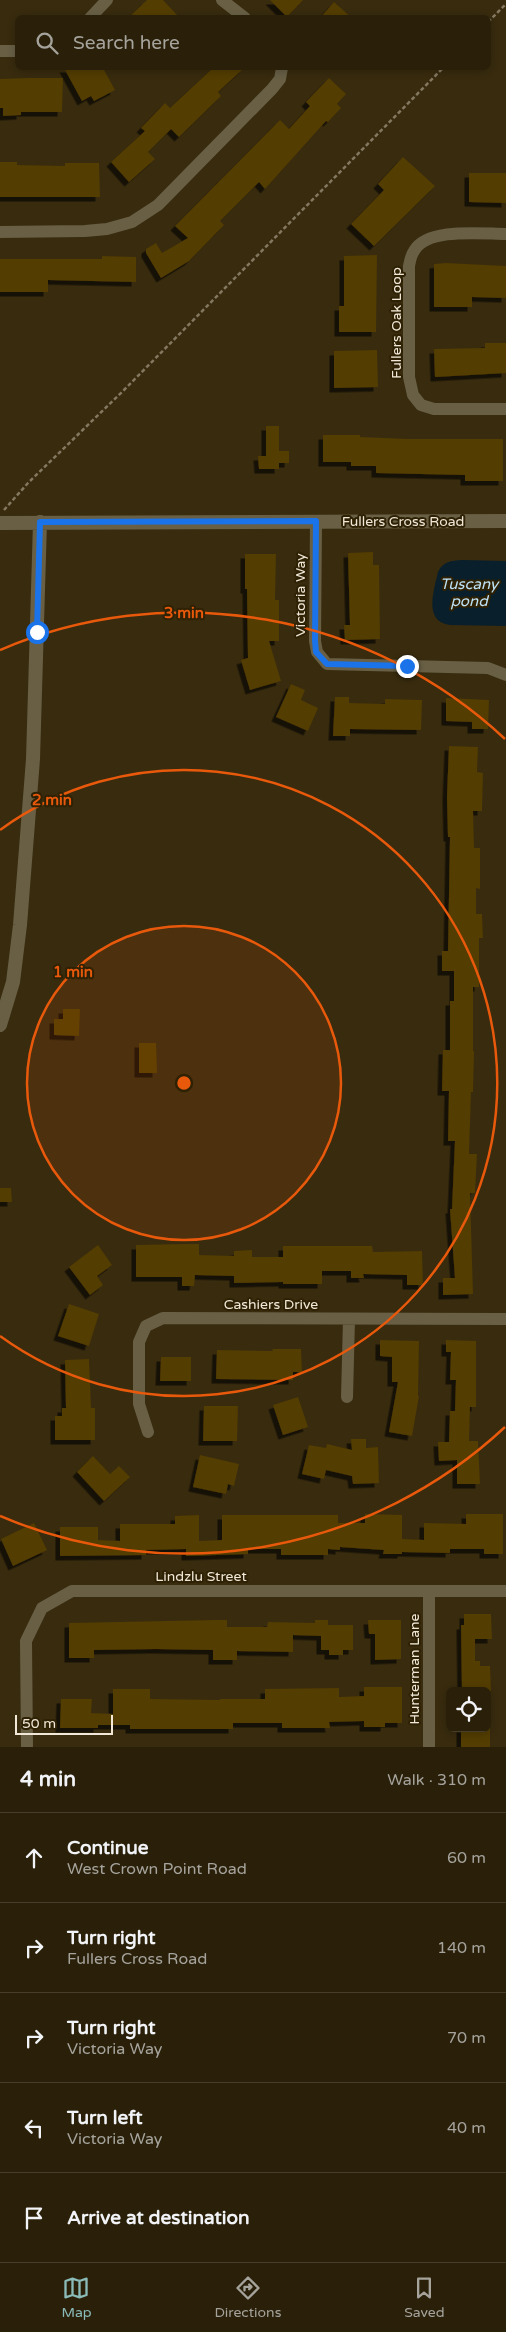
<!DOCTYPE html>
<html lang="en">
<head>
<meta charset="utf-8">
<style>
	body { margin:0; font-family:"Varela Round",sans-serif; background:#322813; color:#f1f3f6 }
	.controls { position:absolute; right:15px; bottom:15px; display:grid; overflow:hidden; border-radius:8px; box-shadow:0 2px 8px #0003 }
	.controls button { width:45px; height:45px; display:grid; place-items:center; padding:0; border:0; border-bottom:1px solid #463e2b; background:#2a200a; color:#f1f3f6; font:25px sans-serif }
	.scale { position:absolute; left:15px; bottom:12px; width:98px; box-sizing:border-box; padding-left:5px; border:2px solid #f1e8d8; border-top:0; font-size:14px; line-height:18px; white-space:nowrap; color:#f1e8d8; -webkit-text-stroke:4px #2e2104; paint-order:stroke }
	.stop { position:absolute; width:15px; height:15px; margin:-11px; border:4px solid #1a73e8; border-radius:50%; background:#fff }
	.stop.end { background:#1a73e8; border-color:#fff; box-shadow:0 1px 5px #0008 }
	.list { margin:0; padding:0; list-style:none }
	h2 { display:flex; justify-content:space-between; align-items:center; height:65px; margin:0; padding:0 20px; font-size:21px }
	h2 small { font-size:16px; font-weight:400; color:#a5a39c }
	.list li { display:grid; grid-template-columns:32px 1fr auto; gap:15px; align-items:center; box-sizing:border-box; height:90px; padding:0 20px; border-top:1px solid #463e2b }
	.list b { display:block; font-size:19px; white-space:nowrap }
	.list p { margin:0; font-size:16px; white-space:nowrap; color:#a5a39c }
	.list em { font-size:16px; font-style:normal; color:#a5a39c }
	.icon { flex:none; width:28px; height:28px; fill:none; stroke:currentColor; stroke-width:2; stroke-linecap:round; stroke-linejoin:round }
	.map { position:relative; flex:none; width:506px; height:1747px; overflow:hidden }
	.search { position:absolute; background:#2a200a; box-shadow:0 2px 8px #0003; left:15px; right:15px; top:15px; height:55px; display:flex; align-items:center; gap:12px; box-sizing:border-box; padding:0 18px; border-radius:8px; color:#a5a39c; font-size:19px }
	.sheet { height:515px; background:#2a200a }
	nav { display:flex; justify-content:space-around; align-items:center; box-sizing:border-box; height:70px; border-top:1px solid #463e2b; background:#2a200a; font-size:14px; color:#a5a39c }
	nav a { display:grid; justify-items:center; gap:2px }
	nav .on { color:#8bbbb9 }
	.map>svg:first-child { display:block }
	.water { fill:#091f2b }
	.building { fill:#523c05; filter:url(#shadow) }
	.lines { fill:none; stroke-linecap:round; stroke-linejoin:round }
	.path { stroke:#847861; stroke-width:2.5; stroke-dasharray:4 2.5; stroke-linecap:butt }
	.minor { stroke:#685f45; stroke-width:12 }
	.tertiary { stroke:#685f45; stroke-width:14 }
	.route { stroke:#1a73e8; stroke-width:6 }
	.ring { fill:none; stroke:#e8590c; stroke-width:2.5 }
	.labels { text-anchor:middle; stroke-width:4; stroke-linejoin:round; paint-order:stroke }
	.street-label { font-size:14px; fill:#f1e8d8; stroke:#2e2104 }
	.water-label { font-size:15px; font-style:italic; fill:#bee2f8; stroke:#2e2104 }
	.centre { fill:#e8590c; stroke:#2e2104; stroke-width:2.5 }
	.ring-label { font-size:15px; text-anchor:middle; font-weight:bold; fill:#e8590c; stroke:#2e2104; stroke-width:4; stroke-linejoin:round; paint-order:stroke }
</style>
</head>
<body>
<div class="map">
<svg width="506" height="1747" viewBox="0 0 506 1747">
	<defs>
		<filter id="shadow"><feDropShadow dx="-4.5" dy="4.5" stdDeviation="0" flood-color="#0009"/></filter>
	</defs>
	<rect width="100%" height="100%" fill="#382b0e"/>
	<path class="water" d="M462,560L506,561V626L450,625C423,622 434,590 438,572C443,561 451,561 462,560Z"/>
	<path class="building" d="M147,0H163L180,18H128Z
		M270,0H303L287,17Z
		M334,2L352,18H320Z
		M64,68H103L115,90L94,101L91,96L82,101Z
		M213,68H244L218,92L221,96L179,137L171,129L148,152L155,159L129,182L111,162L145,131L141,128L165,103L170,108Z
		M28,78H63L62,112H21V115L3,116V108H0V79Z
		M329,78L346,94L337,104L341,108L328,122L326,121L265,189L259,182L220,221L224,225L189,261L161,278L146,253V249L156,243L162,253L188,238L175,226L280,120L289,129L310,106L306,102Z
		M403,157L435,186L374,246L351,224L384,190L378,184Z
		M0,162H17V165L65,166V163H99L100,197H0Z
		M469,173H506V203L469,202Z
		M377,255L376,332H339V306H344V256Z
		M102,256L136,257V282L48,280V292H0V259H102Z
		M446,263L506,266V298L472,297V307H434V264Z
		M485,343H506V373L435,377L434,349L485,348Z
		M377,350L378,387L334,388V351Z
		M266,426H279V451H289V463H279V469H259L258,456H266Z
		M323,435H360V437L409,439H503V481H465V475L376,473V466H351V462H323Z
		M373,552V565H379L380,639L345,640L344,625H350L348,553Z
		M245,554H276L275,600H279V641H269L281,681L250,690L241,660L248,658L247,589H245Z
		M291,684L305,690L301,700L318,708L308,731L276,717Z
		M335,697H349V703L385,704V699L422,700L421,730L350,729V736H333Z
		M446,698L489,700L488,729H472V722L446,721Z
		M449,746L478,747L477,772L483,773L482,811H473L474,848H480V889L476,888V914H482L483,938H479V987H473V1051H474L473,1092H471L469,1154H477L475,1193H470L473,1294L443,1295V1278H455L450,1209H452L455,1141H448L449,1091H442L443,1050H450V1001H454V971H442V951H448L450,837H448L447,797Z
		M63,1009H80L79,1036L54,1035V1019H63Z
		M139,1043H156L157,1073H139Z
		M0,1188H11L12,1202H0Z
		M183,1244H199V1255L234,1256V1251L252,1250V1257H283V1246H372L373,1252L422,1251L423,1285H407V1275L363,1274L364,1278H351V1271H322V1284H283V1282L234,1283V1276L195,1275L194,1286H182V1277H136V1245Z
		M98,1245L112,1265L97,1276L103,1285L90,1295L69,1267Z
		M69,1304L99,1314L89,1346L58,1336Z
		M380,1340L419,1341L418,1396H419L412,1436L389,1432L398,1382H392V1357L380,1356Z
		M446,1340L476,1341V1407H470L469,1441H478L480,1484H457V1460L439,1461L438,1442H449L450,1411H455L456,1380H450L451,1352H446Z
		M272,1349H301L302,1372H293V1380L216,1379L217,1350L273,1351Z
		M161,1357H191V1381H160Z
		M89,1359L91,1408H95V1440H55V1416H62V1408H66L65,1360Z
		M298,1397L308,1427L283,1435L273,1405Z
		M204,1406H238L237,1441H203Z
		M351,1439H366V1448L378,1447L379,1483L353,1484L352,1476L326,1470L324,1479L302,1474L309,1445L326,1448L327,1444L352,1450Z
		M200,1455L239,1464L234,1486L228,1484L226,1494L193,1487Z
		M93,1456L110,1474L119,1466L130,1477L104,1501L77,1472Z
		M365,1514L402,1515V1539L424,1540V1523L466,1524V1514H503V1554H484V1549H450V1553L402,1552V1554H383L384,1550L340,1547V1550L328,1549V1555H281V1549H248V1554L186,1556V1549L146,1550V1555L60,1556V1527H98V1540L120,1541V1524H175V1516L199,1515V1541L222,1540V1515H338V1523H365Z
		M34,1523L47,1550L13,1566L1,1539Z
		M464,1614H491L492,1639H475V1661H480V1666H490L491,1691H462L461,1625H464Z
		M214,1620H227V1627H267L268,1622L315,1623V1620H328V1625H353V1650H343V1655H329V1650H321V1636L293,1635V1652L237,1651V1660H213V1650L155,1649L94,1650V1658H69V1623Z
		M368,1620H401V1659L375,1660V1634H369Z
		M364,1687H402V1723H385V1727H364V1721L329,1722L330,1728H282V1723H233V1729H130V1725H98V1728H60L61,1699H92L91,1713L113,1714V1689H150V1699L220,1700V1699H265V1689L339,1688V1697L364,1696Z
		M461,1728H490V1747H461Z"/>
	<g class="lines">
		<path class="path" d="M488,22L506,4
			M4,510L28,483L124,390L443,68"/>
		<path class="minor" d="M222,0L245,18
			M90,18L107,0
			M0,51H18
			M0,232L85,231L107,229L132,222L158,205L272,89L280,79L282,68
			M506,234C482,234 427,227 414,251C411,255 410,261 409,266V377L413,395L421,405L434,409H506
			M316,521L315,641L317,652L327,664L488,668L506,675
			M347,1397L349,1319
			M148,1432L139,1404V1342L146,1326L163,1318L506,1319
			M27,1747L26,1641L42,1608L72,1591H506
			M429,1747V1591"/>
		<path class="tertiary" d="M0,523L506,521
			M0,1025L13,982L20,925L33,759L40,522"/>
	</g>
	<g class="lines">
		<path class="route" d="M37,632L40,522L316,521L315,641L316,652L327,664L407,666"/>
	</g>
	<circle cx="184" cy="1083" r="157" fill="#e8590c" fill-opacity=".12"/>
	<g class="ring">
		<circle cx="184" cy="1083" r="157"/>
		<path d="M0 830A313 313 0 1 1 0 1336"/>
		<path d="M505 1427A470 470 0 0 1 0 1516M0 650A470 470 0 0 1 505 739"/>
	</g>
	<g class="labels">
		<g class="street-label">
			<text transform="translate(396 323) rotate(-90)" y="5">Fullers Oak Loop</text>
			<text x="403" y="526">Fullers Cross Road</text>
			<text transform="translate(300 595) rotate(-90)" y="5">Victoria Way</text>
			<text x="271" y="1309">Cashiers Drive</text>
			<text x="201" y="1581">Lindzlu Street</text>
			<text transform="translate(414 1669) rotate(-90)" y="5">Hunterman Lane</text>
		</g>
		<g class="water-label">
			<text x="469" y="589">Tuscany<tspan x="469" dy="17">pond</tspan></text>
		</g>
	</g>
	<circle cx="184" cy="1083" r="8" class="centre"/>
	<g class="ring-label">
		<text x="184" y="618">3 min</text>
		<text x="52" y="805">2 min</text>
		<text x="73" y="977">1 min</text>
	</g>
</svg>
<div class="controls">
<button><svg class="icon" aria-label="locate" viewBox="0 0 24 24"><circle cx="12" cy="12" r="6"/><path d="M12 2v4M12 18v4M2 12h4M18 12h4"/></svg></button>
</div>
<div class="scale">50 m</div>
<div class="stop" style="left:37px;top:632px"></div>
<div class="stop end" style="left:407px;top:666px"></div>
<div class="search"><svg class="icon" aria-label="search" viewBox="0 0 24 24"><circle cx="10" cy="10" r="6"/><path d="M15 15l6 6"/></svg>Search here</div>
</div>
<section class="sheet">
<h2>4 min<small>Walk · 310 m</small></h2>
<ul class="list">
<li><svg class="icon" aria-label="ahead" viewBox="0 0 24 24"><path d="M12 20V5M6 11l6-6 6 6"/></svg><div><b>Continue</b><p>West Crown Point Road</p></div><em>60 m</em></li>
<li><svg class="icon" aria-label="right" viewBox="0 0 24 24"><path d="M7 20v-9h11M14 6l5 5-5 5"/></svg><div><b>Turn right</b><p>Fullers Cross Road</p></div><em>140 m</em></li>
<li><svg class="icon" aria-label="right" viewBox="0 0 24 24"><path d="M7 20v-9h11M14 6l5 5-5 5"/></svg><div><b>Turn right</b><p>Victoria Way</p></div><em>70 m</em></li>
<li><svg class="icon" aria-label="left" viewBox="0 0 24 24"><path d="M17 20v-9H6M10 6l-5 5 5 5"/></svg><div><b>Turn left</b><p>Victoria Way</p></div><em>40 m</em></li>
<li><svg class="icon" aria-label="arrive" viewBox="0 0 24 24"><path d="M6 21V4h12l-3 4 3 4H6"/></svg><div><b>Arrive at destination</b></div></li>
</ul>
</section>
<nav>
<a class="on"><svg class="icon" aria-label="map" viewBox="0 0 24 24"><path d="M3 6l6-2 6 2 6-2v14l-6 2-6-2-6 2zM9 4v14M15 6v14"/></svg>Map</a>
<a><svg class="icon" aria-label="directions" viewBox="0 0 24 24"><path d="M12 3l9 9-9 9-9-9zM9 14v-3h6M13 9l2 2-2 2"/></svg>Directions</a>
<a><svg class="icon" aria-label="saved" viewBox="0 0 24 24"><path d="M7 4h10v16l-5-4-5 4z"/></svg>Saved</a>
</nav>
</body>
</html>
